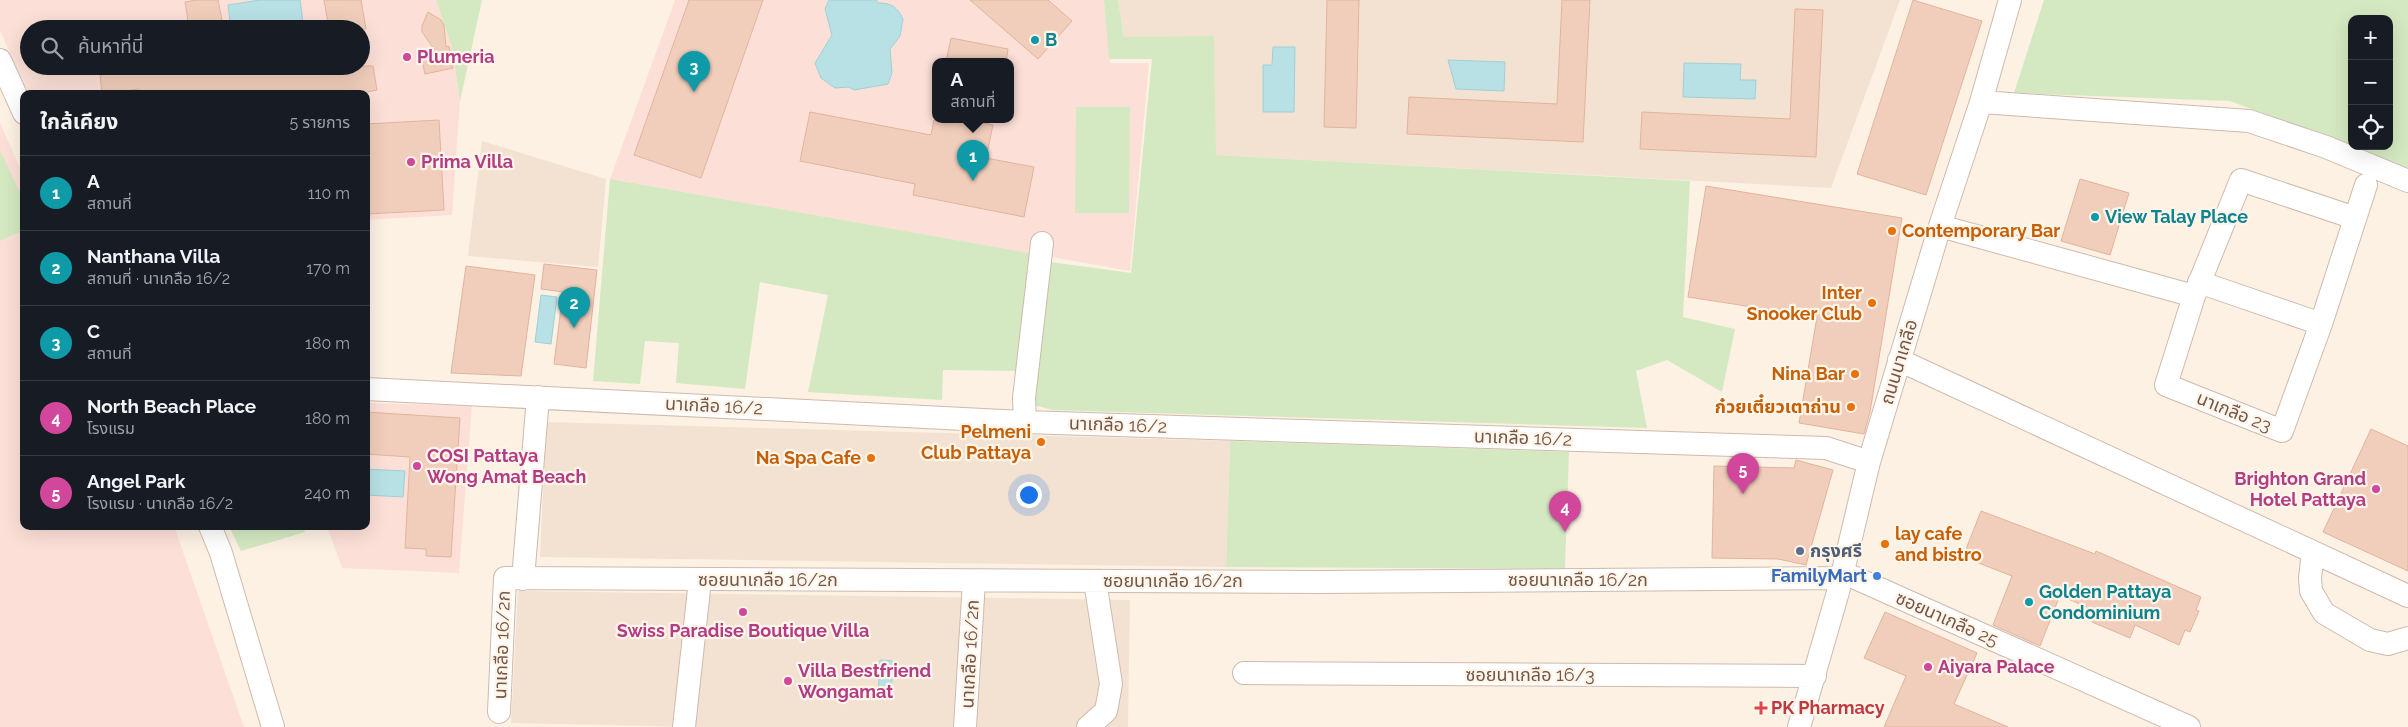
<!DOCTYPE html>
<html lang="th">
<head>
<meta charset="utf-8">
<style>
	body { margin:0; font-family:Raleway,"Noto Sans Thai",sans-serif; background:#20242c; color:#f1f3f6 }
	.controls { position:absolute; right:15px; top:15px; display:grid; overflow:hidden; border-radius:10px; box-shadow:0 5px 20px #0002 }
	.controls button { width:45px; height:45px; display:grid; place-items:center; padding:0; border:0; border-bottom:1px solid #363941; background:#171b24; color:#f1f3f6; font:25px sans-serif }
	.you { position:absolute; left:1028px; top:494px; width:18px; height:18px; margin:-12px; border:4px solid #fff; border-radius:50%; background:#1a73e8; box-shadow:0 0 0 8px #1a73e833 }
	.badge { display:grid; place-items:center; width:32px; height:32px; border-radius:50%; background:#e4654a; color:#fff; font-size:16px; font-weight:700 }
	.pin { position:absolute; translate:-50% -41px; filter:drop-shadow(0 1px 2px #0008) }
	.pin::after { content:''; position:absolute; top:26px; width:18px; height:15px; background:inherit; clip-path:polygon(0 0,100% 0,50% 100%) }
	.popup { position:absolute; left:932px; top:58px; width:82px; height:65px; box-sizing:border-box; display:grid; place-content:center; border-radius:10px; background:#171b24; filter:drop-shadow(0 1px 4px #0005); font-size:16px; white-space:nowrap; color:#9ea1a6 }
	.popup b { font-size:19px; color:#f1f3f6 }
	.popup::after { content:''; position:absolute; left:50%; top:100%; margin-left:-10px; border:10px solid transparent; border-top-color:#171b24 }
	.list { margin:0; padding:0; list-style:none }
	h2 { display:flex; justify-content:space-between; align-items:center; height:65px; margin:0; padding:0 20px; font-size:21px }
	h2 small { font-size:16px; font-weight:400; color:#9ea1a6 }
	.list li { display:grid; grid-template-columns:32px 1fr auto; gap:15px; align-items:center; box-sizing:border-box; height:75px; padding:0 20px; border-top:1px solid #363941 }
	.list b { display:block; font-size:19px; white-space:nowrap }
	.list p { margin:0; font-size:16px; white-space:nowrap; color:#9ea1a6 }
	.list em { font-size:16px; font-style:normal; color:#9ea1a6 }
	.icon { flex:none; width:28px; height:28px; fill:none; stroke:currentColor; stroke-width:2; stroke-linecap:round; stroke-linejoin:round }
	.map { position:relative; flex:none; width:2408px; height:727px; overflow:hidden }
	.search { position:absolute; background:#171b24; box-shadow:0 5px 20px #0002; left:20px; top:20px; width:350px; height:55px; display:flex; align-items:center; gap:12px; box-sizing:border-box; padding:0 18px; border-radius:28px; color:#9ea1a6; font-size:19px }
	.panel { position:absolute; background:#171b24; box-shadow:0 5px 20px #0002; left:20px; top:90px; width:350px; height:440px; border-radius:10px }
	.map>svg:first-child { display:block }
	.residential { fill:#f3e2d2 }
	.commercial { fill:#fce0d7; fill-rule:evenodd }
	.green { fill:#d4e9c2; fill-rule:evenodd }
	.water { fill:#b8e1e5; stroke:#9fd0d6 }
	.building { fill:#f1cebb; stroke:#e3b39c }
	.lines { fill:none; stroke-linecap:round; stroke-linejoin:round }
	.minor-casing { stroke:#cfbaad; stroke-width:24 }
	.minor { stroke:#fff; stroke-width:22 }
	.culture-dot { fill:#0f9aa8; stroke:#fff5e9; stroke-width:2 }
	.hotel-dot { fill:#d1479c; stroke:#fff5e9; stroke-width:2 }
	.food-dot { fill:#e8710a; stroke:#fff5e9; stroke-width:2 }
	.service-dot { fill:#5c6f8a; stroke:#fff5e9; stroke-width:2 }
	.shop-dot { fill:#3f7fe0; stroke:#fff5e9; stroke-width:2 }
	.health-dot { fill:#e0444e; stroke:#fff5e9; stroke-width:2 }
	.labels { text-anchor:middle; stroke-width:4.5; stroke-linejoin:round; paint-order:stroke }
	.culture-label { font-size:18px; font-weight:bold; fill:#0d838f; stroke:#fff5e9; text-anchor:start }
	.hotel-label { font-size:18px; font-weight:bold; fill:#b23c85; stroke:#fff5e9; text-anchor:start }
	.food-label { font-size:18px; font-weight:bold; fill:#c56008; stroke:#fff5e9; text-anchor:end }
	.street-label { font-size:18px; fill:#73564a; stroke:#fff5e9 }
	.service-label { font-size:18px; font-weight:bold; fill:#4e5e75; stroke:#fff5e9; text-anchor:start }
	.shop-label { font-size:18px; font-weight:bold; fill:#366cbe; stroke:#fff5e9; text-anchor:end }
	.health-label { font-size:18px; font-weight:bold; fill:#be3a42; stroke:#fff5e9; text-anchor:start }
</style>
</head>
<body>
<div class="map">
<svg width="2408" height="727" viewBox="0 0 2408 727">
	<rect width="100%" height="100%" fill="#fcf1e3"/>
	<path class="residential" d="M1118,0H1900L1831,188L1215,155L1214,37H1124Z
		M482,141L606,179L598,267L468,256Z
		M546,422L1230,441L1226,567L540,557Z
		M518,591L1130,600L1128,727H694L511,723Z"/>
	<path class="commercial" d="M0,0H436L452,48L460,101L452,215L366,220V94H29L0,31ZM29,29H361V66H29Z
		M675,0H1104L1110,63H1149L1130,271L610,179ZM936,62H1010V120H936Z
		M0,123L24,177V526H174L244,727H0Z
		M366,403L472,406L459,573L342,568L327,526H366Z"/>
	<path class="green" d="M436,0H482L460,101L452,48Z
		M1104,0H1118L1124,37L1214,36L1216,155L1690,181L1683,317L1735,329L1722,392L1667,360L1636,371L1647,428L1053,410L1033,405L1051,262L1131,273L1152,59H1109Z
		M2044,0H2408V168L2230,101L2014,93ZM2352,19H2389V146H2352Z
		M1076,107H1130L1129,213H1075Z
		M0,150L24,201V230L0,241Z
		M610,179L1035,254L1022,371L943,370L942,400L808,392L828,295L760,282L745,389L676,383L679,343L645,341L640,384L593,381Z
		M1230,441L1569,452L1565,569L1226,567Z
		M229,526H303L305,532L241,551Z"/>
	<path class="water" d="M260,0H300L304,29H231L228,5Z
		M829,0H876L878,3C892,3 897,7 903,19L900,36L890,49L892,73L888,84L854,90L849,87L835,88L821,78L815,63L832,35L825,9Z
		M1273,47H1295L1294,112H1263V65H1272Z
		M1448,60L1505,62L1504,91L1456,89Z
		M1684,63L1741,64L1740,80H1756L1755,99L1683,97Z
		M541,295L557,297L551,344L535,342Z
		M366,469L405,471L403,497L366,495Z
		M880,660L893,661L891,696L878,695Z"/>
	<path class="building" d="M197,0H218L222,20L189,27L185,2Z
		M324,0H361L366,29H329Z
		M689,0H763L701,178L634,155Z
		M970,0H1048L1072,21L1038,59Z
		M1327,0H1359L1356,128L1324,127Z
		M1562,0H1590L1583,142L1407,134L1409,97L1557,104Z
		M1913,0L1982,21L1926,195L1857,174Z
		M1795,9L1823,10L1816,157L1640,149L1642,112L1790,119Z
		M428,12L441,20L444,25L446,47L449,46L453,68L425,74L420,52L434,49L422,32V26Z
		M951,38L1008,49L1006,62H946Z
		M135,66H177L179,74L226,66H250L251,71L277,66H373L377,90L358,94H140L139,89L102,94L100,75L136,70Z
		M810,112L931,135L934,120H980V122L993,125L986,158L1034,167L1024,217L913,195L915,184L800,161Z
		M439,120L444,210L366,214V124Z
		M2080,179L2129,193L2110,255L2061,241Z
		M1706,186L1902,218L1870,412L1864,434L1799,423L1817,317L1688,297Z
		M544,264L597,270L586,368L554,364L563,292L541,289Z
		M466,266L535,275L521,376L451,373Z
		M366,412L460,418L451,557L426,556V549L405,548L410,457L366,454Z
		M2371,429L2408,446V571L2323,532Z
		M1796,460L1833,470L1806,565L1778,559L1712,558L1714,466L1794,468Z
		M1981,511L2095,554L2096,551L2201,597L2196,610L2199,611L2190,632L2185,630L2179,645L2135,625L2130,638L2092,622L2097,612L2060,595L2040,646L1993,625L2012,576L1963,557Z
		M1885,612L1977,653L1954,704L2008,727H1884L1906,676L1864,658Z"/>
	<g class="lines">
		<g class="minor-casing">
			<path id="minor" d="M0,60L24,113
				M1981,102L2249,121L2326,147L2408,181
				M2355,218L2241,180L2194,296L2166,385L2282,431L2321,324L2366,185
				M1940,226L2194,296
				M2199,282L2321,324
				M1899,360L2408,596
				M366,389L1025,422L1826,448L1869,462
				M1025,422L1024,398L1042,243
				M210,526L221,553L273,727
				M2313,552L2310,578L2311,591L2324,613L2370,640L2388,644L2408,638
				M1842,572L2189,727
				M523,579L538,397
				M1244,673L1815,676
				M499,712L505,578L1319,582L1841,578
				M684,727L700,580
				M965,727L974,581
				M1088,727L1106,711L1111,684L1095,581
				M1799,727L1838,592L1869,462L1940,226L1981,102L2010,0"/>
		</g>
		<use href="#minor" class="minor"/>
	</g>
	<g class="culture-dot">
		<circle cx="1035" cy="40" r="5"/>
		<circle cx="2095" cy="217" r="5"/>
		<circle cx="2029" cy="602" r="5"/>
	</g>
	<g class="hotel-dot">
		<circle cx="407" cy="57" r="5"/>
		<circle cx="411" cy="162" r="5"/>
		<circle cx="417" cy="466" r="5"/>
		<circle cx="2376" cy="489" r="5"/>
		<circle cx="743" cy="612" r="5"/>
		<circle cx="1928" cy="667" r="5"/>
		<circle cx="788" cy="681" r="5"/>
	</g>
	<g class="food-dot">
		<circle cx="1892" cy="231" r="5"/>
		<circle cx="1872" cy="303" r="5"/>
		<circle cx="1855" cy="374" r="5"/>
		<circle cx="1851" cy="407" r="5"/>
		<circle cx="1041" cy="442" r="5"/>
		<circle cx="871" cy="458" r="5"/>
		<circle cx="1885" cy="544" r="5"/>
	</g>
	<circle class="service-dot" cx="1800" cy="551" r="5"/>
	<circle class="shop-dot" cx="1877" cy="576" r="5"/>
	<path class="health-dot" d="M1758.5 700.5h5v5h5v5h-5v5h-5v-5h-5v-5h5z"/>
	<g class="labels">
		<g class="culture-label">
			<text x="1045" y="46">B</text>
			<text x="2105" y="223">View Talay Place</text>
			<text x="2039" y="598">Golden Pattaya<tspan x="2039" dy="21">Condominium</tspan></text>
		</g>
		<g class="hotel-label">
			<text x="417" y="63">Plumeria</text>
			<text x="421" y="168">Prima Villa</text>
			<text x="427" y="462">COSI Pattaya<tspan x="427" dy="21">Wong Amat Beach</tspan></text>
			<text x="2366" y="485" text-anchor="end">Brighton Grand<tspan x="2366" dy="21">Hotel Pattaya</tspan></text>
			<text x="743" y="637" text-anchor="middle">Swiss Paradise Boutique Villa</text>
			<text x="1938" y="673">Aiyara Palace</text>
			<text x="798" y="677">Villa Bestfriend<tspan x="798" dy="21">Wongamat</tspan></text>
		</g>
		<g class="food-label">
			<text x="1902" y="237" text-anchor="start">Contemporary Bar</text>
			<text x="1862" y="299">Inter<tspan x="1862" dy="21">Snooker Club</tspan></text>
			<text x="1845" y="380">Nina Bar</text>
			<text x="1841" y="413">ก๋วยเตี๋ยวเตาถ่าน</text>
			<text x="1031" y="438">Pelmeni<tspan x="1031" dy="21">Club Pattaya</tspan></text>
			<text x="861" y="464">Na Spa Cafe</text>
			<text x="1895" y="540" text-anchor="start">lay cafe<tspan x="1895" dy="21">and bistro</tspan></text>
		</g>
		<g class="street-label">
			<text transform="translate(1899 362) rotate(-73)" y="6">ถนนนาเกลือ</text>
			<text transform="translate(714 406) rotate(3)" y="6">นาเกลือ 16/2</text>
			<text transform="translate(2234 412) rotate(22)" y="6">นาเกลือ 23</text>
			<text transform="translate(1118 425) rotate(2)" y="6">นาเกลือ 16/2</text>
			<text transform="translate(1523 438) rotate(2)" y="6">นาเกลือ 16/2</text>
			<text x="768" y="586">ซอยนาเกลือ 16/2ก</text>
			<text x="1578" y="586">ซอยนาเกลือ 16/2ก</text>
			<text x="1173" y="587">ซอยนาเกลือ 16/2ก</text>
			<text transform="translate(1947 619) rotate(24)" y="6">ซอยนาเกลือ 25</text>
			<text transform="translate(502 645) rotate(-88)" y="6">นาเกลือ 16/2ก</text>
			<text transform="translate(970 654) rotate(-87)" y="6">นาเกลือ 16/2ก</text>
			<text x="1530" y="681">ซอยนาเกลือ 16/3</text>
		</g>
		<g class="service-label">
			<text x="1810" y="557">กรุงศรี</text>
		</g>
		<g class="shop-label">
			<text x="1867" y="582">FamilyMart</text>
		</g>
		<g class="health-label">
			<text x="1771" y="714">PK Pharmacy</text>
		</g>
	</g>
</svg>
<div class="controls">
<button>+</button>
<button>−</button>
<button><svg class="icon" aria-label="locate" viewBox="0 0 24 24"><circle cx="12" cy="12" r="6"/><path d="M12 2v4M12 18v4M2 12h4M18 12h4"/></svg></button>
</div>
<div class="you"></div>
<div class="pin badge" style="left:973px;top:181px;background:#0f9aa8">1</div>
<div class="popup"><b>A</b>สถานที่</div>
<div class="pin badge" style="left:574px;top:328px;background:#0f9aa8">2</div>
<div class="pin badge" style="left:694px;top:92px;background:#0f9aa8">3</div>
<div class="pin badge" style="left:1565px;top:532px;background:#d1479c">4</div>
<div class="pin badge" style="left:1743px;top:494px;background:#d1479c">5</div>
<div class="search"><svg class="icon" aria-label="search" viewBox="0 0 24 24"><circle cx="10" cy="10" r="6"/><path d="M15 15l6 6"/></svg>ค้นหาที่นี่</div>
<section class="panel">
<h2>ใกล้เคียง<small>5 รายการ</small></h2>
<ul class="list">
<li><span class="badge" style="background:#0f9aa8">1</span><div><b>A</b><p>สถานที่</p></div><em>110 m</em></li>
<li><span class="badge" style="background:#0f9aa8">2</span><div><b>Nanthana Villa</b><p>สถานที่ · นาเกลือ 16/2</p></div><em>170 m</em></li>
<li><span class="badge" style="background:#0f9aa8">3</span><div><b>C</b><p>สถานที่</p></div><em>180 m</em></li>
<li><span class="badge" style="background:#d1479c">4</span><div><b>North Beach Place</b><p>โรงแรม</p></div><em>180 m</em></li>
<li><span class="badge" style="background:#d1479c">5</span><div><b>Angel Park</b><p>โรงแรม · นาเกลือ 16/2</p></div><em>240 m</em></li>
</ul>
</section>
</div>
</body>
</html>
